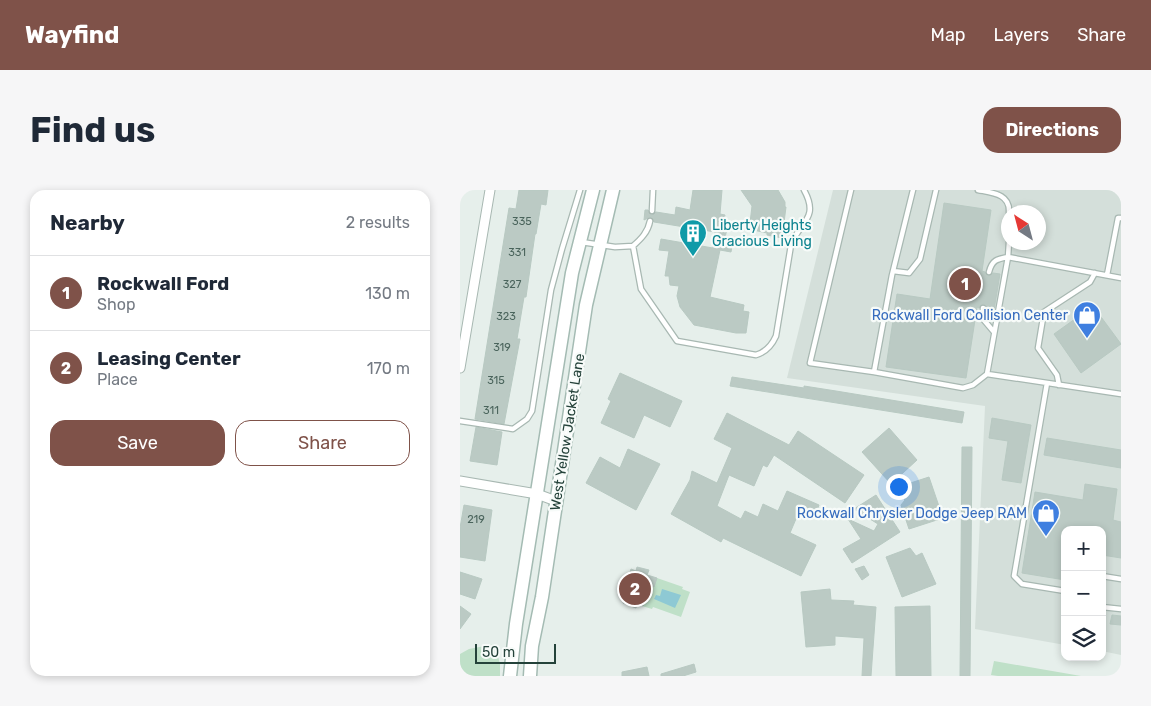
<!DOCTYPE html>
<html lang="en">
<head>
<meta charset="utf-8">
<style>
	body { margin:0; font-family:Rubik,sans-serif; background:#f6f6f7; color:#1f2937 }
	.controls { position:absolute; right:15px; bottom:15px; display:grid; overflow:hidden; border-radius:10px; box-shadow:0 2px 8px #0003 }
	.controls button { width:45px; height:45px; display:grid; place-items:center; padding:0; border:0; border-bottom:1px solid #e0e1e3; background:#fff; color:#1f2937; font:25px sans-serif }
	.compass { position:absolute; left:541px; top:15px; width:45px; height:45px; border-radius:50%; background:#fff; box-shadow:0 2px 8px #0003; rotate:324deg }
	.scale { position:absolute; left:15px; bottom:12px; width:81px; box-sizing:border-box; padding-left:5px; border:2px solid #24423a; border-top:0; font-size:14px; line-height:18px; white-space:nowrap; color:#24423a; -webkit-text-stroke:4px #f7fbf9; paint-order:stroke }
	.you { position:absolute; left:438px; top:296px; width:18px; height:18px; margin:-12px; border:4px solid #fff; border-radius:50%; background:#1a73e8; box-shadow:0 0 0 8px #1a73e833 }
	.badge { display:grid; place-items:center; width:32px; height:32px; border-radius:50%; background:#7f5249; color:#fff; font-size:16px; font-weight:700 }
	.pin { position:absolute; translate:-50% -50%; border:2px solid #fff; box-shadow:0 1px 5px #0006 }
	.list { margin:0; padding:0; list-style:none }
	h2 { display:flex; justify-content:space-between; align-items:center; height:65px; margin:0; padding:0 20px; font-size:21px }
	h2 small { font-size:16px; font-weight:400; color:#747a83 }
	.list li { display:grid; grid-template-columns:32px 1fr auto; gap:15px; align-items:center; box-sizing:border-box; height:75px; padding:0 20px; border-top:1px solid #e0e1e3 }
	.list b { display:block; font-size:19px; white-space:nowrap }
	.list p { margin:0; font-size:16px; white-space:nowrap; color:#747a83 }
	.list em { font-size:16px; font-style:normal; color:#747a83 }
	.actions { display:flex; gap:10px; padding:15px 20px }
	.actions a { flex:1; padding:11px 0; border:1px solid #7f5249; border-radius:15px; text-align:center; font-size:18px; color:#7f5249 }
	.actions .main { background:#7f5249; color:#fff }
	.icon { flex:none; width:28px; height:28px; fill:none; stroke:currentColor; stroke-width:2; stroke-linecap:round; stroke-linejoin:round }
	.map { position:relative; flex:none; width:661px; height:486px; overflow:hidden; border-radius:15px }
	header { display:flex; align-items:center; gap:30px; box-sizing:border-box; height:70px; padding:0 25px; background:#7f5249; color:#fff }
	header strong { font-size:24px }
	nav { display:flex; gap:28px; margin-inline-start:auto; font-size:18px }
	.intro { display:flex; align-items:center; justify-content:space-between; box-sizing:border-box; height:120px; padding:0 30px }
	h1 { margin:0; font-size:35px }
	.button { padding:12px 22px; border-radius:15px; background:#7f5249; color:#fff; font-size:18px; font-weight:700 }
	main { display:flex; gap:30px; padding:0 30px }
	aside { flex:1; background:#fff; border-radius:15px; box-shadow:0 2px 8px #0003 }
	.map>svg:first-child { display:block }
	.built { fill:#d4dfda; fill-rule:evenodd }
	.green { fill:#bfe0c8 }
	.water { fill:#8ec9d4 }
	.building { fill:#bbcac4; stroke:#b8c9c2 }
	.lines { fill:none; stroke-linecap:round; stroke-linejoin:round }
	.lane-casing { stroke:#a8b8b2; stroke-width:7 }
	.street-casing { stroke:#a8b8b2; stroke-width:11 }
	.secondary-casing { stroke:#a4bbb3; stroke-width:15 }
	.lane { stroke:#fff; stroke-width:4.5 }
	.street { stroke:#fff; stroke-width:9 }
	.secondary { stroke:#fff; stroke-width:12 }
	.labels { text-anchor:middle; stroke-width:4.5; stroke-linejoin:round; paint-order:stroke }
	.number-label { font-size:11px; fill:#4a645c }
	.culture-label { font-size:14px; fill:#0d838f; stroke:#f7fbf9; text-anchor:start }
	.shop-label { font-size:14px; fill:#366cbe; stroke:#f7fbf9; text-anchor:end }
	.street-label { font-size:14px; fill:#24423a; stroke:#f7fbf9 }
</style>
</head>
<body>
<header>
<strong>Wayfind</strong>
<nav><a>Map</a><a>Layers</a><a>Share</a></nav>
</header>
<div class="intro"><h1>Find us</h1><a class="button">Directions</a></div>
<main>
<aside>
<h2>Nearby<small>2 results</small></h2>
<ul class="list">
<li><span class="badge">1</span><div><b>Rockwall Ford</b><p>Shop</p></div><em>130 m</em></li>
<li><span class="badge">2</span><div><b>Leasing Center</b><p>Place</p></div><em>170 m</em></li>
</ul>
<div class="actions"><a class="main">Save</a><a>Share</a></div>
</aside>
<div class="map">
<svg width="661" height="486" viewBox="0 0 661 486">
	<rect width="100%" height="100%" fill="#e6efeb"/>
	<path class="built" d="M373,0H661V465L642,461V340H605V455L515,439L525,216L327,188ZM548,22H578V52H548Z"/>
	<path class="green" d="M197,388L223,397L222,399L230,402L221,427L193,417L192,419L182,416L185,408L184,393L194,396Z
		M35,454L40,474V486H0V464L9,459Z
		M534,471L621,486H538L531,485Z"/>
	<path class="water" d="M202,399L221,405L215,418L194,409L196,405L200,406Z"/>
	<path class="building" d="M59,0H88L86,15L81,14L76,44H75L66,107H64L57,149H60L56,170L44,234L15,229L49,18L56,19Z
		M233,0H262L260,24L265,25L264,30L268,31L265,49L273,50L271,62L260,60L250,107L284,115L283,121L289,122L286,143H276L234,135L220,117L217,106L219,96L210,95L209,86H205L209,61L199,60L201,49L253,58L255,42L194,32L190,27L184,30L185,20H188L191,25L196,22L215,25L216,17L230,20Z
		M281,0H318L325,12V17H326L322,48L307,45V43L293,40V34L290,33L292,16Z
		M484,13L531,20L522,81L525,82L528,86L533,83L540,84L534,120L527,119L526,116L523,114L519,118L517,117L506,188L426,177L437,104L470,109Z
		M633,116L661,154L621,183L594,144Z
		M160,183L222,211L210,237L184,225L174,248L141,233L151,211L148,209Z
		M272,187L344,198V196L376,201L504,222L502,233L270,196Z
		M267,223L329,255L338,241L404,285L385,313L314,265L307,277L303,275L294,296L269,285L257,316L281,329L285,321L298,327L303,314L318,321L327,301L359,315L356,324L341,317L330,343L356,355L341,386L263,348L261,352L211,324L230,290L232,281L257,293L272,258L254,249Z
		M532,228L571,235L561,293L542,290L548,251L529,248Z
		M16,237L42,242L37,275L10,271Z
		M429,238L457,270L431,294L402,262Z
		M587,248L661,260V278L584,265Z
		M502,257H512L510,486H500Z
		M168,259L200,274L176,320L126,293L140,267L160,278Z
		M469,287L483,328L449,339L441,315L445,310L435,298Z
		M625,294L657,299L653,330L661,332V368L642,365V340H605V390L562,383L575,302L623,310Z
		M416,305L440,342L392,373L383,359L401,349L388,329L414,341L418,334L394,319Z
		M4,315L32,320L25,371L0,367V338Z
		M450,358L456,366L462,363L476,394L442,407L426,367Z
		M404,376L409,385L402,390L395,379Z
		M177,377L189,380L187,385L197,388L194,397L190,395L183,416L177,413L176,418L163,413L168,397L162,395L166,385L169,386L171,379L176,381Z
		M0,382L22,389L15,409L0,404Z
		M370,399L371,410L394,411L393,415L416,417L411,486H402L404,448L375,446V455L346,457L341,402Z
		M0,416L11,424L0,439Z
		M470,416L471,486H436L435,417Z
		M652,425L661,426V435L650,434Z
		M234,474L236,482L223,486H201V484Z
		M187,477L189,486H162V482Z"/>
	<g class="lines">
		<g class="lane-casing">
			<path id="lane" d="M391,0L350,173L414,182
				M453,0L432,85L414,182L503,198L513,195L527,184
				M518,0C533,3 550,4 549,22
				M192,21L193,0
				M121,52L155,57L173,56C181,49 188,42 190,31
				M173,56L181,99L217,151L296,165C306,162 312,155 316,146L331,55C339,32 360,29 344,0
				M433,81L449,83L460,69L476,0
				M529,82C532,70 537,69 548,67L549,52
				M647,85L658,28H661
				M661,88L548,67L527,184L661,204
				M523,118V129L534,142
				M587,193L554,386L562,394L605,401
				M599,195L597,185L578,158L584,122L630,92L635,83
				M0,231L53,239L67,229L72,221L91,100L102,59L120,0
				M642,386L661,389
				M642,417L661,419"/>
		</g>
		<g class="street-casing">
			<path id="street" d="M0,178L30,0
				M0,291L77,304L96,311"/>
		</g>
		<g class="secondary-casing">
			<path id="secondary" d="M50,486L56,434L112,83L133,0
				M70,486L72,456L82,407L126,115L153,0"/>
		</g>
		<use href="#lane" class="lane"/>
		<use href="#street" class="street"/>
		<use href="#secondary" class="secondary"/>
	</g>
	<defs>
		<g id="building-pin" transform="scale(1.4375)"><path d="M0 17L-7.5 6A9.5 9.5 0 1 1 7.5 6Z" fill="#0f9aa8" stroke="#f7fbf9"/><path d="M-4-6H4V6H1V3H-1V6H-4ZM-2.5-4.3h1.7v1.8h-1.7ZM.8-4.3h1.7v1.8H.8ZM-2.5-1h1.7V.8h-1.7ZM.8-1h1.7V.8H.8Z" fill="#fff"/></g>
		<g id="shop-pin" transform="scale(1.4375)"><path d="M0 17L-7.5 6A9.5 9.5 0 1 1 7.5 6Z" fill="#3f7fe0" stroke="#f7fbf9"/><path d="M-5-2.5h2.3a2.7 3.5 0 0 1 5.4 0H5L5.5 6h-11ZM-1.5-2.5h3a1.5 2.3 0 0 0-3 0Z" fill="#fff"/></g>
	</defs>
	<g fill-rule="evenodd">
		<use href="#building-pin" x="233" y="43"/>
		<use href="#shop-pin" x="627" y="125"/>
		<use href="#shop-pin" x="586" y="323"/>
	</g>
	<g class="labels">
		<g class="number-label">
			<text x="62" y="35">335</text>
			<text x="57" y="66">331</text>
			<text x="52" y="98">327</text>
			<text x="46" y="130">323</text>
			<text x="42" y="161">319</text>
			<text x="36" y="194">315</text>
			<text x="31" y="224">311</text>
			<text x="16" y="333">219</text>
		</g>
		<g class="culture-label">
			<text x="252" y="40">Liberty Heights<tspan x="252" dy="16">Gracious Living</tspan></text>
		</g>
		<g class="shop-label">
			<text x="608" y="130">Rockwall Ford Collision Center</text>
			<text x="567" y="328">Rockwall Chrysler Dodge Jeep RAM</text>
		</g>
		<g class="street-label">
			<text transform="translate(107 242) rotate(-81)" y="5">West Yellow Jacket Lane</text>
		</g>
	</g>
</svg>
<div class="controls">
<button>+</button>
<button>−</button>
<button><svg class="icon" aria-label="layers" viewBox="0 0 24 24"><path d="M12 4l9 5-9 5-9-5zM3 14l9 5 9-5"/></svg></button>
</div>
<svg class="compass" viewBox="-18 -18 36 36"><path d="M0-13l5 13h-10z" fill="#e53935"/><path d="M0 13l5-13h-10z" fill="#747a83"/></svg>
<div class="scale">50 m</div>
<div class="you"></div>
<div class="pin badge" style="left:505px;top:94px">1</div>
<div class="pin badge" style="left:175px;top:399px">2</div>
</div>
</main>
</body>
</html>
